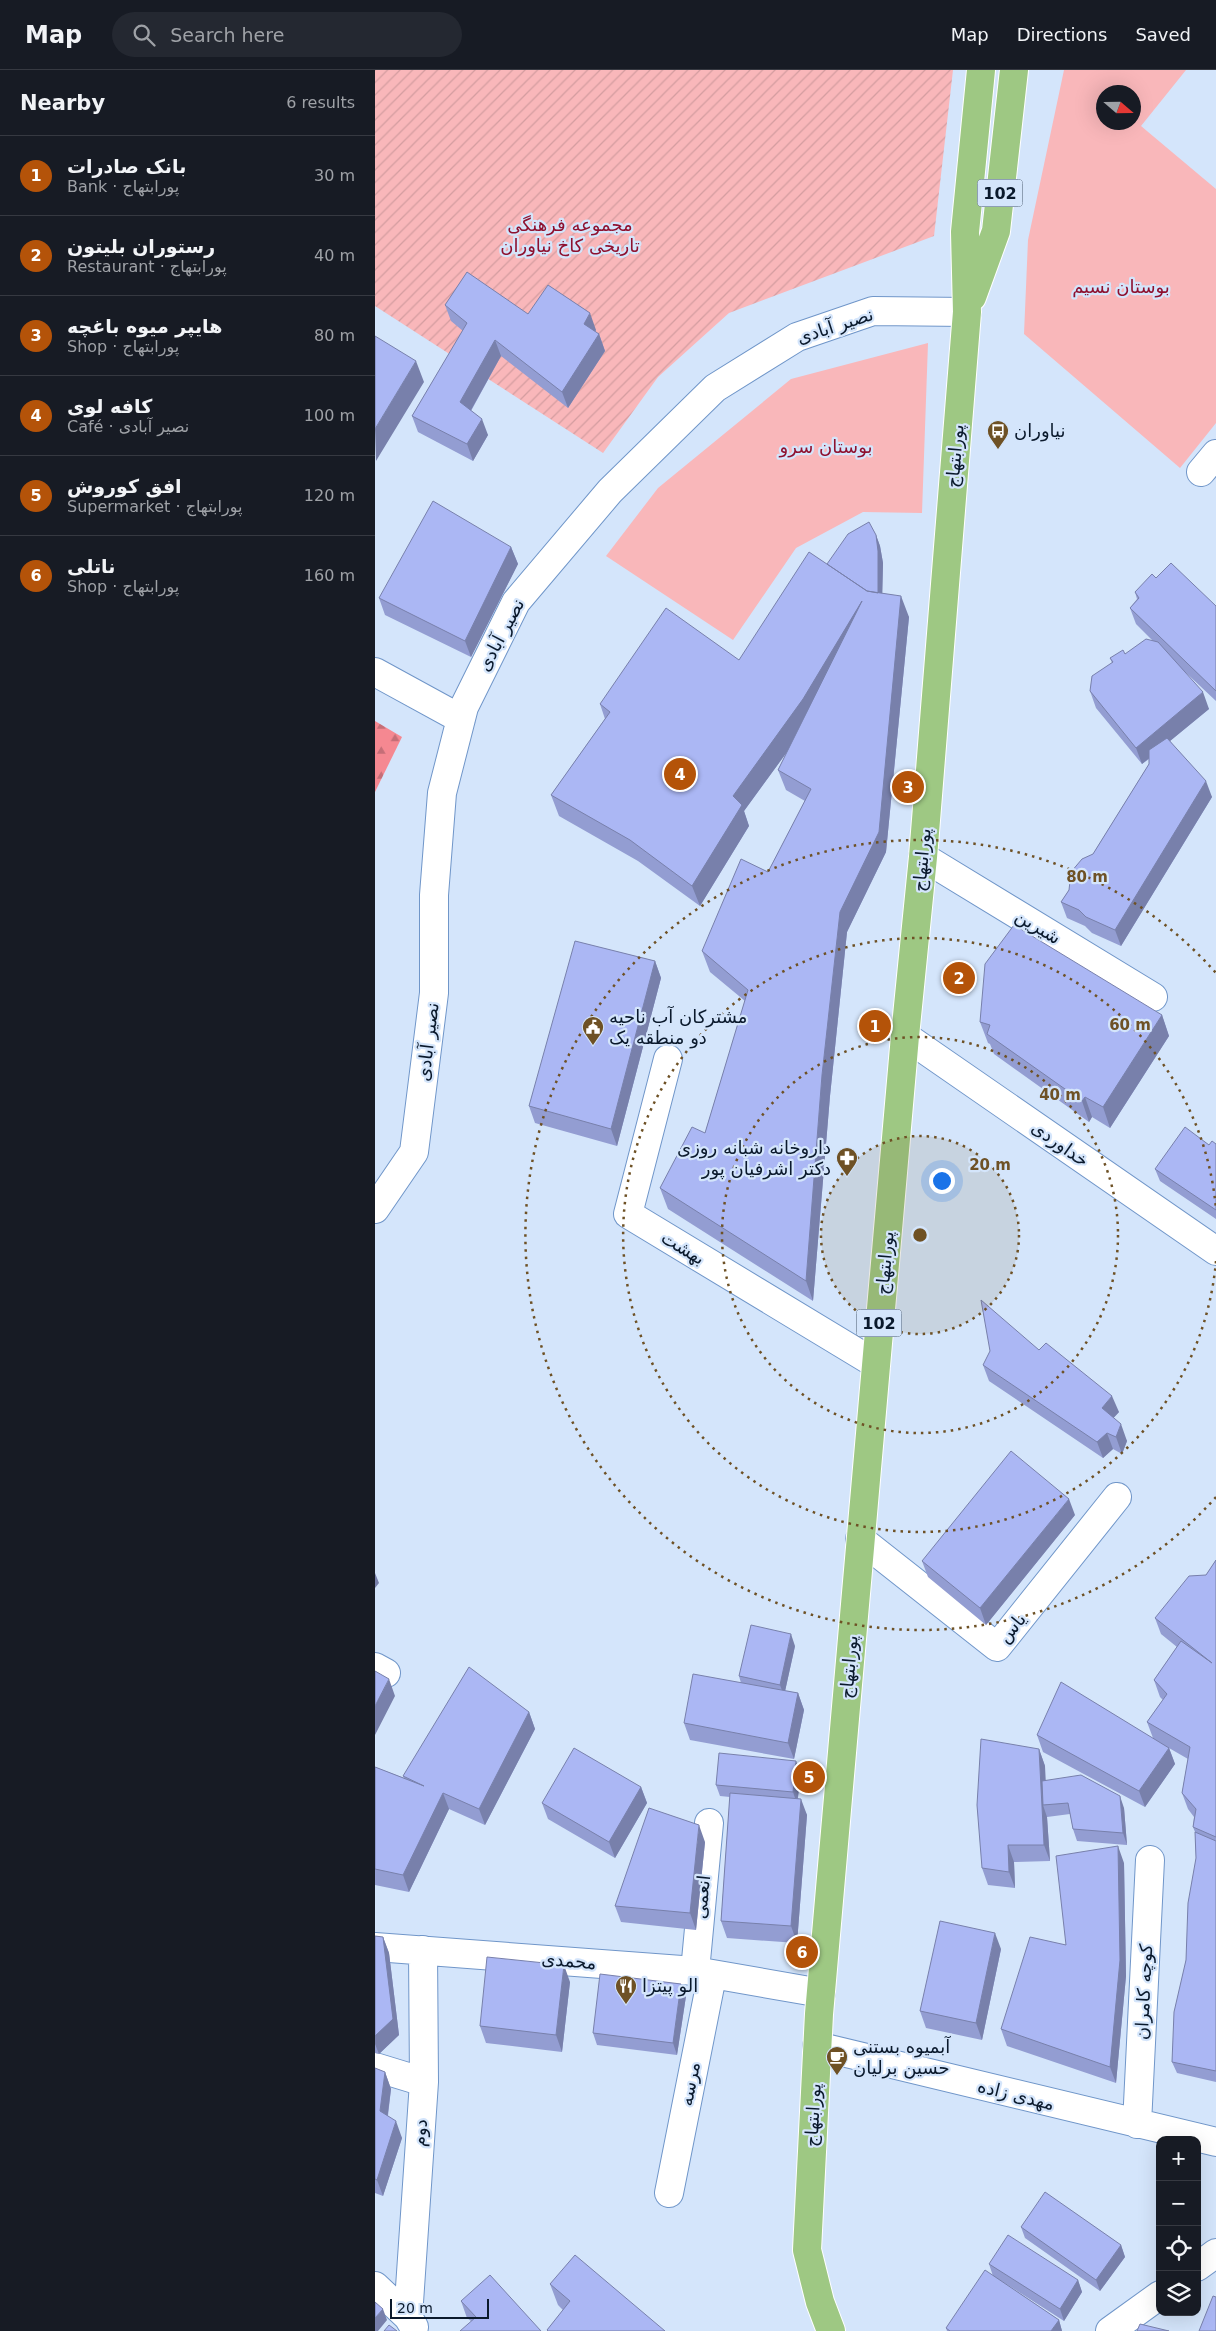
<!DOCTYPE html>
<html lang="en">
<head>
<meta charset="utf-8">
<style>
	body { margin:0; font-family:"DejaVu Sans","Noto Naskh Arabic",sans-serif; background:#242831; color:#f1f3f6 }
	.controls { position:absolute; right:15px; bottom:15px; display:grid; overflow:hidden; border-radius:10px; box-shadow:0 5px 20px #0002 }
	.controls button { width:45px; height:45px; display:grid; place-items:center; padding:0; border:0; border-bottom:1px solid #363941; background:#171b24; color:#f1f3f6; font:25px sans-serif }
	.compass { position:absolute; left:721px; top:15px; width:45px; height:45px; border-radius:50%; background:#171b24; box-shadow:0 5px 20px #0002; rotate:110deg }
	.scale { position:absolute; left:15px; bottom:12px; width:99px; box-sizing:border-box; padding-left:5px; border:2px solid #0a192c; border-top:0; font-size:14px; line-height:18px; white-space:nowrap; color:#0a192c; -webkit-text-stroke:4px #d4e5fb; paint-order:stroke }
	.you { position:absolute; left:566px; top:1110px; width:18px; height:18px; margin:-12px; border:4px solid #fff; border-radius:50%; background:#1a73e8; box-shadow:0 0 0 8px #1a73e833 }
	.badge { display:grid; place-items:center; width:32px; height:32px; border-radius:50%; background:#b45309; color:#fff; font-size:16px; font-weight:700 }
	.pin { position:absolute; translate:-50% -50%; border:2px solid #fff; box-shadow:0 1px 5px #0006 }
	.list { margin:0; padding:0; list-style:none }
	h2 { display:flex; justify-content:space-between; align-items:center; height:65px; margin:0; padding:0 20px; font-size:21px }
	h2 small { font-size:16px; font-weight:400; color:#9ea1a6 }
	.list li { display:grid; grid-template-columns:32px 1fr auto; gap:15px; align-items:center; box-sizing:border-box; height:80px; padding:0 20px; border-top:1px solid #363941 }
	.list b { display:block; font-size:19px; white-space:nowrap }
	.list p { margin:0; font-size:16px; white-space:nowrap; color:#9ea1a6 }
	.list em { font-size:16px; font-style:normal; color:#9ea1a6 }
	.icon { flex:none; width:28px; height:28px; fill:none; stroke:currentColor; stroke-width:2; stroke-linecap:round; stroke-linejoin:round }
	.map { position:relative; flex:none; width:841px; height:2261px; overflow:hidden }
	header { display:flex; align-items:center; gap:30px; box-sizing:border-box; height:70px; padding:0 25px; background:#171b24; border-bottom:1px solid #363941 }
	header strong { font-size:24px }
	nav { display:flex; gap:28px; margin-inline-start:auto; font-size:18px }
	.search { width:350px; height:45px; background:#242831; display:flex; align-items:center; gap:12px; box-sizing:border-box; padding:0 18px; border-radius:28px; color:#9ea1a6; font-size:19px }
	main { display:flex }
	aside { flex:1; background:#171b24 }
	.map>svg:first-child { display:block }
	.forest { fill:url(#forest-firs) }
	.park { fill:#f9b7ba; fill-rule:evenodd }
	.garden { fill:url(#garden-furrows) }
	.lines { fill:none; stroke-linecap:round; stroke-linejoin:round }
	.minor-casing { stroke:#7096c9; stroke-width:30 }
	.major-casing { stroke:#fff; stroke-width:30 }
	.minor { stroke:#fff; stroke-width:28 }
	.major { stroke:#9ec883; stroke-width:28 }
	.wall { fill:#939dd2 }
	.shaded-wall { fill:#7880ab }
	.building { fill:#abb7f4; stroke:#7880ab }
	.ring { fill:none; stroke:#6e5125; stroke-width:2.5; stroke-dasharray:2.5 5 }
	.labels { text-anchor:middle; stroke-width:4.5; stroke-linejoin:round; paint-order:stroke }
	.shield { fill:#d4e5fb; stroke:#47566a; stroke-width:1 }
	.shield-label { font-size:16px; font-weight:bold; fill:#0a192c }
	.park-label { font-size:18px; fill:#8e112f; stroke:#d4e5fb }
	.street-label { font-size:18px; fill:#0a192c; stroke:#d4e5fb }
	.poi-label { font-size:18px; fill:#0a192c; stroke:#d4e5fb; text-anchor:start }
	.centre { fill:#6e5125; stroke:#d4e5fb; stroke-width:2.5 }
	.ring-label { font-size:15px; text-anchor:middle; font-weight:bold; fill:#6e5125; stroke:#d4e5fb; stroke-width:4.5; stroke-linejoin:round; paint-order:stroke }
</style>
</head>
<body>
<header>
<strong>Map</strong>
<div class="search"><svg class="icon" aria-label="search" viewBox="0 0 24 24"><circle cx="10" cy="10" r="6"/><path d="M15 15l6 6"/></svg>Search here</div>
<nav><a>Map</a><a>Directions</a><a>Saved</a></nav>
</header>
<main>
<aside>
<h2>Nearby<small>6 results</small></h2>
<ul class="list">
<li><span class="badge">1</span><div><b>بانک صادرات</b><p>Bank · پورابتهاج</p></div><em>30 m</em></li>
<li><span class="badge">2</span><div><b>رستوران بلیتون</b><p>Restaurant · پورابتهاج</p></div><em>40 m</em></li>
<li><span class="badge">3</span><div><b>هایپر میوه باغچه</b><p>Shop · پورابتهاج</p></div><em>80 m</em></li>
<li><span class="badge">4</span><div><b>کافه لوی</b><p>Café · نصیر آبادی</p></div><em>100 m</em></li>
<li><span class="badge">5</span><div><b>افق کوروش</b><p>Supermarket · پورابتهاج</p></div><em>120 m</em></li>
<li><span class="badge">6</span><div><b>ناتلی</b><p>Shop · پورابتهاج</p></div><em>160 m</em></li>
</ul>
</aside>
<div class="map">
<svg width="841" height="2261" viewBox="0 0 841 2261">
	<defs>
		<pattern id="forest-firs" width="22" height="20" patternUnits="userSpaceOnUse" patternTransform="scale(1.25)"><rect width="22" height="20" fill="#f58891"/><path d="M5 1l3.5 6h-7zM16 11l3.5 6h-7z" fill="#c56e77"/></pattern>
		<pattern id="garden-furrows" width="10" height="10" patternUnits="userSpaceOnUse" patternTransform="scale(1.25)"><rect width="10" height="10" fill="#f9b7ba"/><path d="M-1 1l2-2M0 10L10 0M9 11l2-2" fill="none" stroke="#d49da0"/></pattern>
	</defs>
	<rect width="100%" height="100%" fill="#d4e5fb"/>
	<path class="forest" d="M0,651L27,667L0,722Z"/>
	<path class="park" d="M689,0H811L766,56L841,119V353L805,398L649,264L653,170ZM728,22H758V52H728Z
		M553,273L547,443L488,442L421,478L358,570L231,486L283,418L416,309Z"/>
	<path class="garden" d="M0,0H578L559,166L354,243L283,307L228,383L0,236Z"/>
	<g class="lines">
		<g class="minor-casing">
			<path id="minor" d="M826,402L841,384
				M0,602L86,649
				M548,787L778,927
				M530,966L841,1181
				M293,989L253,1144L501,1294
				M0,1139L39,1082L59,923V825L67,723L89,637L141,532L235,421L340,318L422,267L498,241L592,242
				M485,1469L622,1577L742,1427
				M0,1597L11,1603
				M0,1877L320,1901L446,1923
				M320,1901L334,1753
				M442,1976L841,2072
				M0,1997L49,2012
				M762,2054L775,1790
				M294,2123L337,1906
				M822,2197L841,2183
				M0,2216L33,2247L39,2257
				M33,2247L49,2012L48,1880
				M735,2261L785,2225"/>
		</g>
		<g class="major-casing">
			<path id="major" d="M597,227L621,161L639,0
				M456,2261L445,2232L432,2180L444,1944L530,966L548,787L592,242L590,162L606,0"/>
		</g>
		<use href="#minor" class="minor"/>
		<use href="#major" class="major"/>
	</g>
	<path class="wall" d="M70,235L153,244L221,260L220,262L224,264L230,281L193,338L126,286L96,341L113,365L98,391L43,362L37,346L88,261L76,251Z
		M501,465L505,476L508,493L507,523L534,547L511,782L472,862L455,1026L438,1231L293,1139L285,1118L330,1063L370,931L335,902L327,881L393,802L430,731L411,720L403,700L412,682L369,741L374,756L325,836L263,791L184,746L176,725L230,649L225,634L364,590L452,494Z
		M136,477L143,494L96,587L10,545L4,528Z
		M781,508L841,536V631L808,600L834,639L795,671L837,727L746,876L717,863L710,856L692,848L686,832L718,784L774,694V689L767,694L721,638L715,621L737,593L735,588L750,584L778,571L761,554L755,538L762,529L760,522Z
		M280,891L286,908L242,1076L160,1053L154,1036Z
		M787,945L794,966L735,1058L717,1047L714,1052L619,984L615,974L613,973L605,952Z
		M841,1074V1149L785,1111L780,1099L834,1075Z
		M664,1280L744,1342L738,1348L752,1371L747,1384L738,1379L728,1388L614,1311L608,1295Z
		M700,1445L611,1555L553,1507L547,1491Z
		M841,1490V2012L802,2003L797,1992L811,1890L821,1788L820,1762L818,1757L819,1747L813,1739L807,1723L813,1689L794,1678L800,1694L770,1737L668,1682L662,1665L778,1668L772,1652L788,1630L785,1627L779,1610L802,1577L786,1564L780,1548L831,1505Z
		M420,1576L410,1621L423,1623L429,1640L419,1689L315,1670L309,1653L366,1613L364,1606Z
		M154,1642L160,1659L110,1755L74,1739L34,1822L0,1815V1697L29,1708L28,1706Z
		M664,1679L670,1696V1710L749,1738L752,1775L702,1771L698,1759L695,1744L672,1747L675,1791L639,1792L640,1818L613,1815L607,1798Z
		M426,1703L423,1728L432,1745L422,1873L352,1868L346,1851L355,1727L345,1726L341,1715Z
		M266,1717L272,1733L240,1788L173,1749L167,1733Z
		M330,1772L321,1860L246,1852L240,1836Z
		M749,1793L751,1906L741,2013L632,1976L626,1959L691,1875Z
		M0,1866L8,1867L14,1883L24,1965L4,1984L0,1983Z
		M626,1879L607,1970L551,1958L545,1941Z
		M195,1912L187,1982L111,1973L105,1956Z
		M306,1914L311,1926L302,1985L222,1975L218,1963Z
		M0,1998L10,2002L16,2019L13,2046L27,2068L8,2126L0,2123Z
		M646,2157L746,2175L750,2187L725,2221L650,2168Z
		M614,2194L703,2210L707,2222L689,2251L625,2210L684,2250L687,2261H572L571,2258L618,2206Z
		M175,2214L290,2261H172V2260L188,2240L183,2235Z
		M86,2231L166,2261L96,2251L92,2248Z"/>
	<path class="shaded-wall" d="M215,243L221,260L215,270L209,254Z
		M224,264L230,281L193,338L187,322Z
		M120,270L126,286L91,349L85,332Z
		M41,291L49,312L1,391L0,359Z
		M107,349L113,365L98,391L92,374Z
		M501,465L505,476L508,493L507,539L503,527Z
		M136,477L143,494L96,587L90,571Z
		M526,526L534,547L511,782L472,862L455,1026L438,1231L431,1211L447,1005L465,842Z
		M487,531L436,649L369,741L374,756L325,836L317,816L358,726Z
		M828,622L834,639L767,694L761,678Z
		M831,711L837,727L746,876L740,860Z
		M280,891L286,908L242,1076L236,1059Z
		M787,945L794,966L735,1058L728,1037Z
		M710,1027L717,1047L714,1052L707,1031Z
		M737,1326L744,1342L733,1354L727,1338Z
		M746,1354L752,1371L747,1384L741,1367Z
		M732,1363L738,1379L728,1388L722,1372Z
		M694,1429L700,1445L611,1555L605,1538Z
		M0,1503L4,1513L0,1518Z
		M416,1564L420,1576L409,1626L405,1615Z
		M14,1609L20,1626L0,1665V1636Z
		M423,1623L429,1640L419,1689L413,1673Z
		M154,1642L160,1659L110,1755L104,1739Z
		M794,1678L800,1694L770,1737L764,1721Z
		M664,1679L670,1696L672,1735H668L672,1747L675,1791L669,1775Z
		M421,1691L426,1703L422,1734L418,1722Z
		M266,1717L272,1733L240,1788L234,1772Z
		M68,1723L74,1739L34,1822L28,1805Z
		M745,1726L749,1738L752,1775L748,1763Z
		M426,1729L432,1745L422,1873L416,1856Z
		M324,1755L330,1772L321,1860L315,1843Z
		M633,1775L639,1792L640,1818L634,1802Z
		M743,1776L749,1793L751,1906L741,2013L735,1997Z
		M620,1863L626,1879L607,1970L601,1953Z
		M8,1867L14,1883L24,1965L4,1984L0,1974V1966Z
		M189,1895L195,1912L187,1982L181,1965Z
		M306,1914L311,1926L302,1985L298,1973Z
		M10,2002L16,2019L11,2058L5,2041Z
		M21,2051L27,2068L8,2126L2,2110Z
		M746,2175L750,2187L725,2221L721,2210Z
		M703,2210L707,2222L689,2251L685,2239Z
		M8,2239L12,2250L3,2261H0V2248Z
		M684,2250L687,2261H676Z"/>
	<path class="building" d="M92,202L153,244L173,215L215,243L209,254L224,264L187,322L120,270L85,332L107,349L92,374L37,346L92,253L70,235Z
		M0,266L41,291L0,359Z
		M58,431L136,477L90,571L4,528Z
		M494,452L501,465L503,481V523L492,521L452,494L473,464Z
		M434,482L492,521L526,526L504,762L465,842L447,1005L431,1211L285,1118L317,1057L330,1063L373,920L327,881L366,789L393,802L436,719L403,700L487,531L428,629L358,726L367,735L317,816L255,770L176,725L235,642L225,634L291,538L364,590Z
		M796,493L841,536V621L755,538L764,528L760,522L777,504L781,508Z
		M771,569L783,572L828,622L761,678L715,621L717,606L738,592L735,588L748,580L750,584Z
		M792,668L831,711L740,860L711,847L704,840L686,832L694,820L696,802L707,789L718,784L774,694V680Z
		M639,855L787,945L728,1037L710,1027L707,1031L612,964L615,955L605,952L610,894Z
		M200,871L280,891L236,1059L154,1036Z
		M810,1057L834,1075L837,1071L841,1074V1140L780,1099Z
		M606,1230L664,1280L671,1273L737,1326L727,1338L746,1354L741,1367L732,1363L722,1372L608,1295L615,1281Z
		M636,1381L694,1429L605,1538L547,1491Z
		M841,1490V1767L818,1757L821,1739L807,1723L815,1677L772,1652L792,1624L779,1610L806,1571L837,1593L780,1548L814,1506L831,1505Z
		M376,1555L416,1564L405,1615L364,1606Z
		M94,1597L154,1642L104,1739L68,1723L28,1805L0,1799V1697L49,1716L28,1706Z
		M0,1601L14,1609L0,1636Z
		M318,1604L423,1623L413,1673L309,1653Z
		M686,1612L794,1678L764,1721L662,1665Z
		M606,1669L664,1679L669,1775H633L634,1802L607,1798L602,1735Z
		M199,1678L266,1717L234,1772L167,1733Z
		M344,1683L421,1691L418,1722L341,1715Z
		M706,1705L745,1726L748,1763L698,1759L693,1733L668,1735L667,1711Z
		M355,1723L426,1729L416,1856L346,1851Z
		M274,1738L324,1755L315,1843L240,1836Z
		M820,1762L841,1771V2001L797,1992L799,1942L811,1890L813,1833L821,1788Z
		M743,1776L745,1890L735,1997L626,1959L655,1867L691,1875L681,1786Z
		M565,1851L620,1863L601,1953L545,1941Z
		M0,1866L8,1867L18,1949L0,1966Z
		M112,1887L189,1895L181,1965L105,1956Z
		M225,1904L306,1914L298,1973L218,1963Z
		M0,1998L10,2002L5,2041L21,2051L2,2110L0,2109Z
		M670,2122L746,2175L721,2210L646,2157Z
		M633,2165L703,2210L685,2239L614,2194Z
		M200,2185L290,2261H173L172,2260L195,2231L175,2214Z
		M610,2200L684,2250L676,2261H575L571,2258Z
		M115,2205L166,2261H85L101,2247L86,2231Z
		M838,2226L841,2227V2261H824Z
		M0,2232L8,2239L0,2248Z
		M765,2254L794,2261H762Z
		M14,2255L22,2261H9Z"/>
	<circle cx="545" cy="1165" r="99" fill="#6e5125" fill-opacity=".12"/>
	<g class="ring">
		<circle cx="545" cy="1165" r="99"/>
		<circle cx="545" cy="1165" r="198"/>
		<path d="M841 1191A297 297 0 1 1 841 1139"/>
		<path d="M841 1427A395 395 0 1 1 841 903"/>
	</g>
	<defs>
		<g id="bus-pin" transform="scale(1.125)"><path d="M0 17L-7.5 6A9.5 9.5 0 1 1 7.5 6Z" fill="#6e5125" stroke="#d4e5fb"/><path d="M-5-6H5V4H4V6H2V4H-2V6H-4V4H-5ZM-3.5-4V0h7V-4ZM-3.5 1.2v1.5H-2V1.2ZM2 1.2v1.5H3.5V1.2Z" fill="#fff"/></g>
		<g id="civic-pin" transform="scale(1.125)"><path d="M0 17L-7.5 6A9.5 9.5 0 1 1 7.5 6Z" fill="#6e5125" stroke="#d4e5fb"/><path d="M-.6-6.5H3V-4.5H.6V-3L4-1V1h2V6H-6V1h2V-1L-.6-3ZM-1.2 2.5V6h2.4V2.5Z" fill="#fff"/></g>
		<g id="pharmacy-pin" transform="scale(1.125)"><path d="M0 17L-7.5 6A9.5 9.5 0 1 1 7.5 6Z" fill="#6e5125" stroke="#d4e5fb"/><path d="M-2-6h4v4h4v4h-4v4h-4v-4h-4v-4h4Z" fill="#fff"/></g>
		<g id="restaurant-pin" transform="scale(1.125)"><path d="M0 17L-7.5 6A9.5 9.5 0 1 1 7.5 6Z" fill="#6e5125" stroke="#d4e5fb"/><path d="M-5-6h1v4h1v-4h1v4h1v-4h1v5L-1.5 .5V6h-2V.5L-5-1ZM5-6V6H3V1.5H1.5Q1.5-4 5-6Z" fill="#fff"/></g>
		<g id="cafe-pin" transform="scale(1.125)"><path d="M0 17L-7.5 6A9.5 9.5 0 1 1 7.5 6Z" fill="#6e5125" stroke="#d4e5fb"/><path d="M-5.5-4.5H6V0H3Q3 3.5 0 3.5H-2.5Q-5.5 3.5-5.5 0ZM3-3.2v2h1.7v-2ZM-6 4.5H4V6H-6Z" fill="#fff"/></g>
	</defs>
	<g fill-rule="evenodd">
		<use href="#bus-pin" x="623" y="361"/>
		<use href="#civic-pin" x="218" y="957"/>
		<use href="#pharmacy-pin" x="472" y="1088"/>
		<use href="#restaurant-pin" x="251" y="1916"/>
		<use href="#cafe-pin" x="462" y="1987"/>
	</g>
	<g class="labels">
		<g class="shield">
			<rect x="602.5" y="109.5" width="45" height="27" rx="4"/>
			<rect x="481.5" y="1239.5" width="45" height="27" rx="4"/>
		</g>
		<g class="shield-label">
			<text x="625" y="129">102</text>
			<text x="504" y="1259">102</text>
		</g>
		<g class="park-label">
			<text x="195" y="161">مجموعه فرهنگی<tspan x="195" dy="21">تاریخی کاخ نیاوران</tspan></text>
			<text x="746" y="223">بوستان نسیم</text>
			<text x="451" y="383">بوستان سرو</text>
		</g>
		<g class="street-label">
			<text transform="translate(460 256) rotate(-18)" y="6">نصیر آبادی</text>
			<text transform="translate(580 386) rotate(-85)" y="6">پورابتهاج</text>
			<text transform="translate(126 565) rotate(-62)" y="6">نصیر آبادی</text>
			<text transform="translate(547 790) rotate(-85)" y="6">پورابتهاج</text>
			<text transform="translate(663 857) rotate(31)" y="6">شیرین</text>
			<text transform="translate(53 972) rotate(-83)" y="6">نصیر آبادی</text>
			<text transform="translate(685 1074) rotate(35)" y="6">خداوردی</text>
			<text transform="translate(308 1178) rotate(31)" y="6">بهشت</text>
			<text transform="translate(510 1193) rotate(-85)" y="6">پورابتهاج</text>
			<text transform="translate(637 1558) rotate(-50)" y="6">یاس</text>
			<text transform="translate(474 1597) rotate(-85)" y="6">پورابتهاج</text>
			<text transform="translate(327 1827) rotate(-84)" y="6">انعمی</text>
			<text transform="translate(194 1891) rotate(5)" y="6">محمدی</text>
			<text transform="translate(769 1922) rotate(-87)" y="6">کوچه کامران</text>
			<text transform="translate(315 2014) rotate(-79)" y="6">مرسه</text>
			<text transform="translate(641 2025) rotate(14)" y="6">مهدی زاده</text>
			<text transform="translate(438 2045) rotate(-87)" y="6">پورابتهاج</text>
			<text transform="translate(45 2063) rotate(-86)" y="6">دوم</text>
		</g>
		<g class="poi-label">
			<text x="639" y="367">نیاوران</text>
			<text x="234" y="953">مشترکان آب ناحیه<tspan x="234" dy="21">دو منطقه یک</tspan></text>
			<text x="456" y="1084" text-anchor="end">داروخانه شبانه روزی<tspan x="456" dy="21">دکتر اشرفیان پور</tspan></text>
			<text x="267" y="1922">الو پیتزا</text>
			<text x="478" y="1983">آبمیوه بستنی<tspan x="478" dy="21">حسین برلیان</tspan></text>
		</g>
	</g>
	<circle cx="545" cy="1165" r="8" class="centre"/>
	<g class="ring-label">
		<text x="712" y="812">80 m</text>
		<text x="755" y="960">60 m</text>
		<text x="685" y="1030">40 m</text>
		<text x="615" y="1100">20 m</text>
	</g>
</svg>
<div class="controls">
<button>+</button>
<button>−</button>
<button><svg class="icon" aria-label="locate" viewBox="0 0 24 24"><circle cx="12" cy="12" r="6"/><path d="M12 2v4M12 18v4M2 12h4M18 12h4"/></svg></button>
<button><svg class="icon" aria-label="layers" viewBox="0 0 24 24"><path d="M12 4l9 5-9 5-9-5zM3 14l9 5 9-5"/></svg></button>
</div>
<svg class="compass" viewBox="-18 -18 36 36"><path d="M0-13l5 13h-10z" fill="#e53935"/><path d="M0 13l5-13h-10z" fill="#9ea1a6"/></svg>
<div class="scale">20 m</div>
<div class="you"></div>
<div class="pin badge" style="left:500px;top:956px">1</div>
<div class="pin badge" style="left:584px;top:908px">2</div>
<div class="pin badge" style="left:533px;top:717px">3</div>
<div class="pin badge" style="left:305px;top:704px">4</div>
<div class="pin badge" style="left:434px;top:1707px">5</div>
<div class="pin badge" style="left:427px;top:1882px">6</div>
</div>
</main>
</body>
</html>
